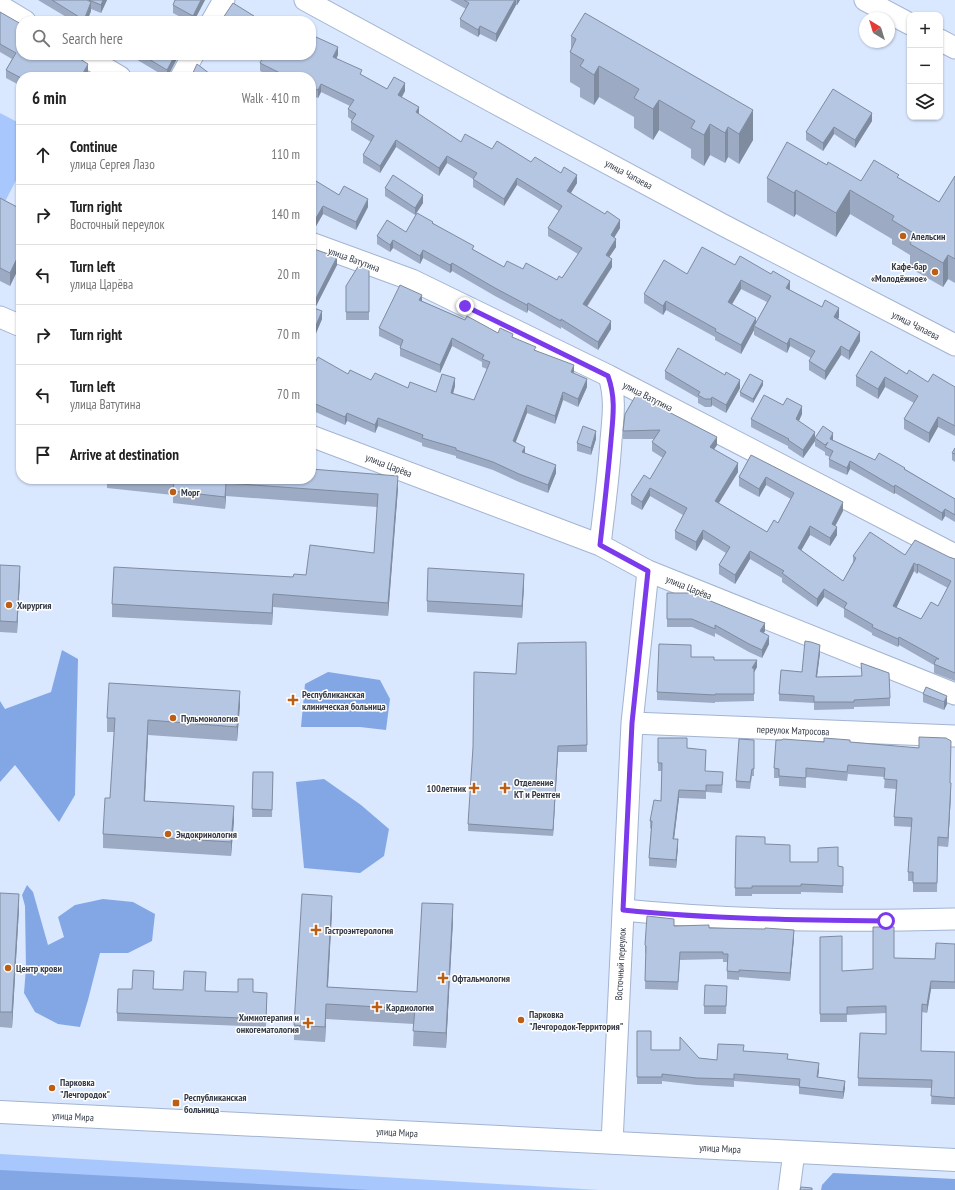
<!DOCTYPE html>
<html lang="en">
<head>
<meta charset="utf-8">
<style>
	body { margin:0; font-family:"PT Sans Narrow",sans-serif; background:#f6f6f6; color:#222 }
	.controls { position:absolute; right:12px; top:12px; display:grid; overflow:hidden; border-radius:8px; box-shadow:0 1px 3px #0004 }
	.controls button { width:36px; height:36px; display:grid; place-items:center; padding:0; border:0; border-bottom:1px solid #e0e0e0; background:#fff; color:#222; font:20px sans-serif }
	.compass { position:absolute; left:859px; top:12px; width:36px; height:36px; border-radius:50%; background:#fff; box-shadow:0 1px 3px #0004; rotate:322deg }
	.stop { position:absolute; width:12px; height:12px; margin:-9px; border:3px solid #7c3aed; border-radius:50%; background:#fff }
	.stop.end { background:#7c3aed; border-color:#fff; box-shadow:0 1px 4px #0008 }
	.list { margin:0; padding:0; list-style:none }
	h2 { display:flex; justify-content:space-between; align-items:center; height:52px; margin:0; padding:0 16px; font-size:17px }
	h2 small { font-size:13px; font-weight:400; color:#767676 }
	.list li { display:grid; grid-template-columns:26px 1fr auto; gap:12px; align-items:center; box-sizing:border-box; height:60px; padding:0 16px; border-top:1px solid #e0e0e0 }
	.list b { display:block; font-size:15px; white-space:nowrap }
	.list p { margin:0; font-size:13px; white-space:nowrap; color:#767676 }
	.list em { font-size:13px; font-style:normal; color:#767676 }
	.icon { flex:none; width:22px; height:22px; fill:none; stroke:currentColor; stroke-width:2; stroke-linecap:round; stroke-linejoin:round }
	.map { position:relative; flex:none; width:955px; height:1190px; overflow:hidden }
	.search { position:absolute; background:#fff; box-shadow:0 1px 3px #0004; left:16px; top:16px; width:300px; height:44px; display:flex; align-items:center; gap:10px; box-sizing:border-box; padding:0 14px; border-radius:16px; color:#767676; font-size:15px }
	.panel { position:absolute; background:#fff; box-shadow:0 1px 3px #0004; left:16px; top:72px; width:300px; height:412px; border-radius:16px }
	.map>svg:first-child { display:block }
	.green { fill:#a7c7fd }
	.forest { fill:#83a7e5 }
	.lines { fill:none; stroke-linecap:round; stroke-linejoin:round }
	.minor-casing { stroke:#a3b4d0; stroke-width:23 }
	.major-casing { stroke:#a3b4d0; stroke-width:24 }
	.minor { stroke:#fff; stroke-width:21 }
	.major { stroke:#fff; stroke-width:22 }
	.wall { fill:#9caac3; fill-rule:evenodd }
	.shaded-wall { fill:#7f8b9f }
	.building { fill:#b5c6e3; stroke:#7f8b9f; fill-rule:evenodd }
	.route { stroke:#7c3aed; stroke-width:5 }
	.poi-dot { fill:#bd5e15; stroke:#fff; stroke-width:1.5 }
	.labels { text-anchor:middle; stroke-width:3; stroke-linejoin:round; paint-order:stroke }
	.street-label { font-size:10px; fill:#353c48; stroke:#fff }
	.poi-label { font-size:10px; font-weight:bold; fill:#353c48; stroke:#fff; text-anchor:start }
</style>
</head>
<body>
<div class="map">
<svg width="955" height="1190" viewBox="0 0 955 1190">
	<rect width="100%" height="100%" fill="#d9e7ff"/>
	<path class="green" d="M0,113L21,124V171L0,211Z
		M0,1154L599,1190H0Z"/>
	<path class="forest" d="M62,650L78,659L75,795L59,822L15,765L0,782V701L5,709L51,692Z
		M328,672L380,680L390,699L386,730L360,727H301L305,684Z
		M324,779L361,805L389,829L384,856L360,873L304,868L296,782Z
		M27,885L33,892L48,945L64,937L58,917L75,905L103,899L133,902L155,914L152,941L128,953H100L88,1000L80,1027L58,1024L35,1012L24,993L26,968L25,906L22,895Z
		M0,1170L370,1190H0Z
		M833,1173L955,1179V1190H821L822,1185Z"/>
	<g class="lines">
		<g class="minor-casing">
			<path id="minor" d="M305,0L493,102L723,225L955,345
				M865,0L910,24
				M0,6L25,21
				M212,21L224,0
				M940,40L955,48
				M83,55L120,77
				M181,77L193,55
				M311,243L412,280L609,376L955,555
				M0,317L21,326
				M311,436L600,545L648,571L955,694
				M600,545C604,510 609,475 611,440C613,418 616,398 609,376
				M632,723L955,736
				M623,910C733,921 844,922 955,919
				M612,1143L632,723L648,571
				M789,1190L794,1152"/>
		</g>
		<g class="major-casing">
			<path id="major" d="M0,1112L955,1160"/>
		</g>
		<use href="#minor" class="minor"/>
		<use href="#major" class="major"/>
	</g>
	<path class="wall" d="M38,0H107L101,13L91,9V11L87,21H73Z
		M205,0L194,21H188L173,13V5Z
		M450,0H520L517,5H516L496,42L480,34L478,37L460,27V19L466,9Z
		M0,12L88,72L21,77V86L6,78V70L12,59L0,52Z
		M571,36L753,140L739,164L728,157L725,163L710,155L704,166L691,158V149L659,130L653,140L634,128V117L599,97L594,105L580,97V88L570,82V52L571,49Z
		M116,55H128L125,60Z
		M129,55H179L168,77H166Z
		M338,55L336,58L362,75L387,89L405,91L402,97L419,115L461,142L492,149L531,162L577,183L571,193L620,228L614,237L616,247L609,257L612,267L587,307L611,329L598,350L561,327V329L528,310L527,313L495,296L452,271L450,273L423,258L420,264L393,248L390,252L377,244V236L406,232L433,223L474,250L504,267L523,269L557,280L562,278L578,254L548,236V228L559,211L517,185L504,206L473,187V179L447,163L439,176L396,147L380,173L363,163V155L371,142L351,130V122L352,120L348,117V109L350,106L321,92L318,98L311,95V77H273L260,71V63Z
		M872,113V121L855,148L834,134L823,151L806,140V132Z
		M827,165L861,181L899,178L939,202L955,176V283L948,279L943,287L910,268V255L892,244V239L850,214L836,237L796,214L794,217L767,202V178Z
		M311,186L339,195L368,207L356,230L323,214L316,226L311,222Z
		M385,188L423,203L415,215L385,196Z
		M0,198L17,207L21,200V263L10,286L0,281Z
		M311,248L337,265L315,308L322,319L314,338L311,337Z
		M735,265L790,290L839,317L838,319L860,341L849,360L841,355L825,380L809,370V361L811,358L790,346L787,353L754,335V330L741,354L715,340V337L666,310L663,315L644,303V294L687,274ZM741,289L767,302L756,323L732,304Z
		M369,269V320H346V286Z
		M422,301L465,320L498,333L513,337L574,373L587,387L578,407L563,400L555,424L527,413L515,442L525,453L556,473L548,493L519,482L493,470L456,458V456L422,446V443L378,426L375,433L347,421L345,425L311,410V370L348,374L371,380L408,388L436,392L455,386L453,393L474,400L487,369L482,367V362L452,346L440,373L400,356V346L379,336V328Z
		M665,371L740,388L726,413L712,405L711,407H705L698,403V398L665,379Z
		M907,374L928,382L955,387V436L938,427L929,443L904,429V419L914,403L885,387L878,399L856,386V376Z
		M763,385L753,403L740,396V392Z
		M783,405L802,414L799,421L815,438L833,440L875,460L905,469L955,499V522L945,516L942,521L895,493L894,494L850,469L847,475L829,467V459L830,457L825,455V452L815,446V441L803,458L788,448V446L751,427V419Z
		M625,414L717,445L714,449L738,472L719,503L767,532L778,523L791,499L766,485L759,497L739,486V477L751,455L843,511L835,526L837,535L830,546L810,535L801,550L843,581L853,562V556L905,555L949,557L955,559V681L934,673V665L899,645L898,647L872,635V633L844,617V609L824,597L817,607L782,582V578L750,559L735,584L719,574V565L726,553L703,539L696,551L675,539V531L683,515L650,496L642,510L631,504V495L650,479L663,458L652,451V442L655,439H623V431ZM914,571L917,574L918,572L948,588L938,606L921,619L896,608Z
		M596,439L591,455L577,451V443Z
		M955,448V462L952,460V453Z
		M107,479H311L398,488L388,616L273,607L272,625L112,617V604L306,575L374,553L377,507L226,496L225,509L173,503V495L107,488Z
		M0,565L20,578L17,633L0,632Z
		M524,586L522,618L427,612V601Z
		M667,593L765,631L763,633L769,644L762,658L749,652L715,633V637L692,627H667Z
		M586,642L587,752H558L553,836L468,831V824L516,674Z
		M820,653L817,677L862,676L861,663L890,698V706L854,707V709L814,710V703L779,701V694Z
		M691,657L757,667L754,672V701L715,702V703L657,700V692Z
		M923,694L947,704L944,710L923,702Z
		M240,705L237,741L148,735L145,801L234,820L231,856L103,848V834L110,798L114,732H107V718Z
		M658,738L687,748L706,757L705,771L723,779L722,793L706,792V799L679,798L674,839L678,847L676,868L649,866V858L651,829L650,828V821L661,801L662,771H658Z
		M754,740V776H752L750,789L736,788V781Z
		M824,742H850L950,783L951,793L948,847L938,846L937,892H913V881H908V872L911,827L894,826V817L896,789L884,788L885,777L848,774L847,781L806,777V788L779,786V778H774V768Z
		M253,772H273L272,817H252Z
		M736,836L765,844L790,862L838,866L843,874V893L801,892V894H752V896H735Z
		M0,893L19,909L12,1028L0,1027Z
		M332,911L328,987L417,992L453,920L446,1048L413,1046L414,1024L326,1019L325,1042L294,1040V1025Z
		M674,926L709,928L794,938L790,981L739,977V980L727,979V962H723V959L680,960L678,990L645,989L646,953H645V945Z
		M820,937L842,971L873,969L894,958L935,959L955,944V989H931L927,1013L922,1012L921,1051L955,1052V1105L931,1104L932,1088L858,1086V1078L886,1034V1013L847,1015V1022H820Z
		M727,986L726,1014H704V1006Z
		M132,989H153L205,991L267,993L266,1027L117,1021V1013Z
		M637,1031L651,1050L699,1058L717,1060L744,1051L788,1059L819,1070L818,1077L845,1088L843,1099L799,1094V1086L734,1081V1087L697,1085L662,1081V1084H637Z"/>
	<path class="shaded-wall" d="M103,0H107L101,13V5Z
		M201,0H205L194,21H193V16Z
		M515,0H516V5L496,42V34Z
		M517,0H520L517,5Z
		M91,2V11L87,21H84Z
		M254,16V21H251Z
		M480,26V34L478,37V30Z
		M338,47V55L333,65V57Z
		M125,55H128L125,60Z
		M175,55H179L167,77V70Z
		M88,64V72L86,77H81Z
		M599,66V97L594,105V75Z
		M405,83V91L398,103V95Z
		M321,84V92L318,98V90Z
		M659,100V130L653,140V109Z
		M419,107V115L416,112Z
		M753,110V140L739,164V134Z
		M872,113V121L855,148V140Z
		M710,124V155L704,166V135Z
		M728,127V157L725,163V133Z
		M834,127V134L823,151V143Z
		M396,140V147L380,173V166Z
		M447,156V163L439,176V168Z
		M577,175V183L567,199V191Z
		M517,178V185L504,206V199Z
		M796,190V214L794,217V193Z
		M850,190V214L836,237V213Z
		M423,195V203L415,215V208Z
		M368,199V207L356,230V222Z
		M323,206V214L316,226V218Z
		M620,220V228L611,243V235Z
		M616,239V247L606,262V255Z
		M393,240V248L390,252V245Z
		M21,250V263L10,286V273Z
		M423,250V258L420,264V256Z
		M948,255V279L943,287V263Z
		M337,257V265L315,308V313L313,304Z
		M612,259V267L583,312V304Z
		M452,263V271L450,273V265Z
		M741,280V289L728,311V302Z
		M790,281V290L786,297V288Z
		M422,295V303L419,300Z
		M666,301V310L663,315V306Z
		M528,303V310L527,313V305Z
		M839,308V317L834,326V317Z
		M322,311V319L314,338V330Z
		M756,318V327L754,326V330L741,354V345Z
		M611,321V329L598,350V342Z
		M860,332V341L849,360V351Z
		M452,338V346L440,373V365Z
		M790,338V346L787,353V344Z
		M841,346V355L825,380V371Z
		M574,365V373L571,372Z
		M885,377V387L878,399V389Z
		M455,378V386L451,401V393Z
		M587,379V387L578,407V399Z
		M740,380V388L726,413V405Z
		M763,381V385L753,403V399Z
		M563,392V400L555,424V416Z
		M712,397V405L711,407V399Z
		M527,405V413L513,449V441Z
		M802,406V414L796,427V419Z
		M347,413V421L345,425V417Z
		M938,417V427L929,443V433Z
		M378,418V426L375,433V425Z
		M596,431V439L591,455V448Z
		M815,432V441L803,458V450Z
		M833,433V441L830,439Z
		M717,437V445L710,455V447Z
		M525,447V455L522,452Z
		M850,461V469L847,475V468Z
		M738,463V472L715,509V501Z
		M556,465V473L548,493V485Z
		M398,476V488L388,616V603Z
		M766,477V485L759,497V489Z
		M226,483V496L225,509V497Z
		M895,485V493L894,494V487Z
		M650,488V496L642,510V502Z
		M843,502V511L832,532V524Z
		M945,509V516L942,521V513Z
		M810,526V535L798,556V548Z
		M837,527V535L830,546V538Z
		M703,530V539L696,551V542Z
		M750,551V559L735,584V575Z
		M914,563V571L893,615V606Z
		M918,564V572L917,574V565Z
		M20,566V578L17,633V622Z
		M524,574V586L522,618V606Z
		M824,589V597L817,607V599Z
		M273,594V607L272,625V613Z
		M765,623V631L760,639V631Z
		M769,636V644L762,658V650Z
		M899,637V645L898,647V639Z
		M820,645V653L816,684V677Z
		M757,660V667L752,676V668Z
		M240,691V705L237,741V727Z
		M947,696V704L944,710V702Z
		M148,720V735L144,815V801Z
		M558,746V752L553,836V830Z
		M951,783V793L948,847V838Z
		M679,790V798L673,847V839Z
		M234,806V820L231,856V842Z
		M678,839V847L676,868V860Z
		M19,894V909L12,1028V1012Z
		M332,896V911L327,1002V987Z
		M453,904V920L446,1048V1033Z
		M794,930V938L790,981V973Z
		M931,981V989L927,1013V1005Z
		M326,1004V1019L325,1042V1027Z
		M819,1063V1070L817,1084V1077Z
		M845,1081V1088L843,1099V1092Z"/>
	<path class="building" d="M52,0H87L91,2L84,20Z
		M89,0H103L101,5Z
		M175,0H201L193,16L173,5Z
		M464,0H515L496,34L480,26L478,30L460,19L469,3Z
		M233,3L254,16L251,21H221Z
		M0,12L21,24V55H75L77,57L88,64L81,77H21V78L6,70L16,53L0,44Z
		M585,13L753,110L739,134L728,127L725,133L710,124L704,135L691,128L695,121L659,100L653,109L634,98L639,89L599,66L594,75L580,66L584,60L570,52L576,39L571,36Z
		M128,18L133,21H127Z
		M316,37L338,47L333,57L362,70L360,74L387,89L394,77L405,83L398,95L419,107L416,112L461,142L465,134L492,149L497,141L531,162L535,157L561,173L564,167L577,175L567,191L605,214L607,211L620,220L611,235L616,239L606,255L612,259L583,304L611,321L598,342L561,319V321L528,303L527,305L495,288L452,263L450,265L423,250L420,256L393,240L390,245L377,236L387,220L406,232L417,213L433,222L432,223L474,246L472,249L504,267L507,261L523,269L526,263L557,280L559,276L562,278L582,248L548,228L562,206L517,178L504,199L473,179L477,173L447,156L439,168L396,140L380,166L363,155L374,136L351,122L356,114L348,109L354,100L321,84L318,90L311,87V77H280L282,74L260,63L264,55H311V44H312Z
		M142,55H175L167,70Z
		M197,64L214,77H190L192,75Z
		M833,89L872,113L855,140L834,127L823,143L806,132Z
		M787,142L827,165L828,162L861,181L874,160L899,175L897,177L939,202L955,176V259L948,255L943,263L910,244L915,234L892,220L894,216L850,190L836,213L796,190L794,193L767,178Z
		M393,175L423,195L415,208L385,188Z
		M316,181L339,195L344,186L368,199L356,222L323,206L316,218L311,215V186L313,187Z
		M0,198L17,207L21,200V250L10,273L0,268Z
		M702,247L735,265L740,256L771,274L773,271L790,281L786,288L822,307L825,300L839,308L834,317L860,332L849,351L841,346L825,371L809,361L815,351L790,338L787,344L754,326L771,296L741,280L728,302L756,318L741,345L715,331L716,329L666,301L663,306L644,294L664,260L687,274Z
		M311,248L337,257L313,304L315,305L314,308L322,311L314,330L311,329Z
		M359,265L369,269V312H346V286Z
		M400,285L422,295L419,300L465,320L467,316L498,333L500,328L513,334L512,337L536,347L534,350L574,365L571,372L587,379L578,399L563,392L555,416L527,405L513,441L525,447L522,452L556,465L548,485L519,474L493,462L456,450V448L422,438L423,435L378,418L375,425L347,413L345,417L311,402V370L318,357L348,374L350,370L371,380L375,373L408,388L410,382L436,392L442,374L455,378L451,393L474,400L490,362L482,359L484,355L452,338L440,365L400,348L403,340L379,328Z
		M678,348L725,375L726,372L740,380L726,405L712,397L711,399H705L698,395L700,392L665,371Z
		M871,351L907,374L909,370L928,382L933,374L955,387V426L938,417L929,433L904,419L918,396L885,377L878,389L856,376Z
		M750,374L763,381L753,399L740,392Z
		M636,395L717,437L710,447L738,463L715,501L767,532L774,520L778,523L794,493L766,477L759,489L739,477L751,455L843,502L832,524L837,527L830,538L810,526L798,548L843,581L856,558L853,556L870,532L905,555L915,540L949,557L955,559V673L934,664L936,659H939L899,637L898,639L872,627L873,625L844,608L847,603L824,589L817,599L782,573L784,571L750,551L735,575L719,565L730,547L703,530L696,542L675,531L687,508L650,488L642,502L631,495L644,475L650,479L666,452L652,442L660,430L623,431L625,414ZM914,563L917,565L918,564L951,581L938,606L931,602L921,619L893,606Z
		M764,395L783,405L787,398L802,406L796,419L815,432L803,450L788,440L789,439L751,419Z
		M583,426L596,431L591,448L577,443Z
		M823,426L833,433L830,439L875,460L879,453L905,468L904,469L955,499V515L945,509L942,513L895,485L894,487L850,461L847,468L829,459L833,451L825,447L828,442L825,445L815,438Z
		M955,448V454L952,453Z
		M311,469L398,476L388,603L273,594L272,613L112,604L114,567L293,577L294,574L306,575L310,545L374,553L378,494L226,483L225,497L173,491L174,483L139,479H311Z
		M0,565L20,566L17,622L0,621Z
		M428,568L524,574L522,606L427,601Z
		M667,593H691L762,622L765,623L760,631L769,636L762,650L749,644L715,625V629L692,619H667Z
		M805,641L811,642L820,645L816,677L862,676L861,663L889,673L890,698L854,700V702H814V696L779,694L781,670L802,672Z
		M586,642L587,745L558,746L553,830L468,824L473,747L474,672L516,674L518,643Z
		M659,644L691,645V657H714V660H757L752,668H754V694H715V695L657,692Z
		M109,683L240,691L237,727L148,720L144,801L234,806L231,842L103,834L105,798H110L115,718H107Z
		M926,687L947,696L944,702L923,694Z
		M919,737L946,738L951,741L950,783H951L948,838L938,837L937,883H913V872H908L912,818L894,817L897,780L884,779L885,768L848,765L847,772L806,768V778L779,776V769L774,768L776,740H782L783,739L824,742V738L850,740V742L919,748Z
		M658,738H687V748L706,750L705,771L723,772L722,785H706V791L679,790L673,839H678L676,860L649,858L652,821H650L654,800L661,801L662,763H658Z
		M739,739L754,740V769H752L750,782L736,781Z
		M253,772H273L272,810L252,809Z
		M736,836L765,837V844L790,845V862H818V848L838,847V866L843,867V886L801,884V886H752V888H735Z
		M0,893L19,894L12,1012H0Z
		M302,894L332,896L327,987L417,992L422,903L453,904L446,1033L413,1031L415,1009L326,1004L325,1027L294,1025Z
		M647,916L674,919V926L709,925V928L765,929V928L794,930L790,973L739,970V972L727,971L728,954H723V952H680L678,982L645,981L646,946L645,945Z
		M873,927H894V958L935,959L936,943L955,944V982L931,981L927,1005L922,1004L921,1051L955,1052V1098L931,1096L932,1080L858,1078L860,1033L886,1034V1006L847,1007V1014H820V937L842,936V971L873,969Z
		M133,970L154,971L153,989L183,990L184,971L206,972L205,991L238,992V979H253V992L267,993L266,1019L117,1013L118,989H132Z
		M705,985L727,986L726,1006H704Z
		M637,1031H651V1050H680V1037L699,1058L717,1060L718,1044L744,1045L743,1051L788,1054L787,1059L819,1063L817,1077L845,1081L843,1092L799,1087L800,1079L734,1074V1079L697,1078L662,1074V1077H637Z
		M801,1187L812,1188V1190H800Z"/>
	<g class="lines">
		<path class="route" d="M465,306L608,376C616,398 613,417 611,440C608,475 604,510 600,545L648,571L632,723L623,910C710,919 798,920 886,921"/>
	</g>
	<g class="poi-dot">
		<circle cx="903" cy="236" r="4"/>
		<circle cx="935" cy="272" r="4"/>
		<circle cx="173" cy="492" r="4"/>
		<circle cx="9" cy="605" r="4"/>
		<path d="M291 694h4v4h4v4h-4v4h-4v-4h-4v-4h4z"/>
		<circle cx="173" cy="718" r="4"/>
		<path d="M472 782h4v4h4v4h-4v4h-4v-4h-4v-4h4z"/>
		<path d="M503 782h4v4h4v4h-4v4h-4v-4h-4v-4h4z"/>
		<circle cx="168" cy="834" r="4"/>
		<path d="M314 924h4v4h4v4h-4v4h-4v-4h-4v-4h4z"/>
		<circle cx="8" cy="968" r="4"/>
		<path d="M441 972h4v4h4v4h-4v4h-4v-4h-4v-4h4z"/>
		<path d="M375 1001h4v4h4v4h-4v4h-4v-4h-4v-4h4z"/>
		<circle cx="521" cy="1020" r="4"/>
		<path d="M306 1017h4v4h4v4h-4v4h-4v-4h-4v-4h4z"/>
		<circle cx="52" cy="1088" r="4"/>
		<rect x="172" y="1099" width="8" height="8" rx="2"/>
	</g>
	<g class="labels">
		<g class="street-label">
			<text transform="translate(629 174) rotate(28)" y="4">улица Чапаева</text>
			<text transform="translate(354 259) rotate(20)" y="4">улица Ватутина</text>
			<text transform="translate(916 325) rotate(27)" y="4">улица Чапаева</text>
			<text transform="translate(648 396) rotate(27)" y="4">улица Ватутина</text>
			<text transform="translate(389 465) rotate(21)" y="4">улица Царёва</text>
			<text transform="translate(689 587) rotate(22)" y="4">улица Царёва</text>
			<text transform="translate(793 730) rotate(2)" y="4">переулок Матросова</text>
			<text transform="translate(620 964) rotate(-87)" y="4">Восточный переулок</text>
			<text transform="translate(73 1116) rotate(3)" y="4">улица Мира</text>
			<text transform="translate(397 1132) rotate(3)" y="4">улица Мира</text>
			<text transform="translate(720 1148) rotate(3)" y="4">улица Мира</text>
		</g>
		<g class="poi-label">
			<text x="911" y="240">Апельсин</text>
			<text x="927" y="270" text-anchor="end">Кафе-бар<tspan x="927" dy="12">«Молодёжное»</tspan></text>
			<text x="181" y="496">Морг</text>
			<text x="17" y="609">Хирургия</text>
			<text x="302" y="698">Республиканская<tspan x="302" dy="12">клиническая больница</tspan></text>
			<text x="181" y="722">Пульмонология</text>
			<text x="514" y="786">Отделение<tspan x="514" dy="12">КТ и Рентген</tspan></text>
			<text x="466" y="792" text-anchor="end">100летник</text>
			<text x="176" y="838">Эндокринология</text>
			<text x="325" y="934">Гастроэнтерология</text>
			<text x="16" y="972">Центр крови</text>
			<text x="452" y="982">Офтальмология</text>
			<text x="386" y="1011">Кардиология</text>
			<text x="529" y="1018">Парковка<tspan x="529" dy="12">"Лечгородок-Территория"</tspan></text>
			<text x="299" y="1021" text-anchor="end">Химиотерапия и<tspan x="299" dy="12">онкогематология</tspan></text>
			<text x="60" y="1086">Парковка<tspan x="60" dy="12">"Лечгородок"</tspan></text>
			<text x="184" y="1101">Республиканская<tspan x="184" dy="12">больница</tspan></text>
		</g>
	</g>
</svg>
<div class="controls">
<button>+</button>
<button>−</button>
<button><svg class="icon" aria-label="layers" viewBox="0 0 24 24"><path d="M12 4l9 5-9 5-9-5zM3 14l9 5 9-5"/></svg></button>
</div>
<svg class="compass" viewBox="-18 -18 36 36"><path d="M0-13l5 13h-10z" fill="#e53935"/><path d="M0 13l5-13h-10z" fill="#767676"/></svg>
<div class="stop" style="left:886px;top:921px"></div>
<div class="stop end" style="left:465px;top:306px"></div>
<div class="search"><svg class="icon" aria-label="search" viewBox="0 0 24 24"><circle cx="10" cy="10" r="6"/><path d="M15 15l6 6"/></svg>Search here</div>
<section class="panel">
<h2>6 min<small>Walk · 410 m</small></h2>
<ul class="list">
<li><svg class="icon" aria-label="ahead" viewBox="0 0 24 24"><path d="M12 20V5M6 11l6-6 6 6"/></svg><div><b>Continue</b><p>улица Сергея Лазо</p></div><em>110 m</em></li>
<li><svg class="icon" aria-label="right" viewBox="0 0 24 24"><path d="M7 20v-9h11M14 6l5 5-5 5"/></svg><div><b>Turn right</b><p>Восточный переулок</p></div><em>140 m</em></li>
<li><svg class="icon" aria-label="left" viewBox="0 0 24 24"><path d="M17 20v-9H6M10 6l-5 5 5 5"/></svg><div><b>Turn left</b><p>улица Царёва</p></div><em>20 m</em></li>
<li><svg class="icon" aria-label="right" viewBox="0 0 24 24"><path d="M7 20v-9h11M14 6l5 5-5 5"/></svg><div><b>Turn right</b></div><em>70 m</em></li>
<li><svg class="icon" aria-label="left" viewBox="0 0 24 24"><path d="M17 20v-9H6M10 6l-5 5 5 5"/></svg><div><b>Turn left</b><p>улица Ватутина</p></div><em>70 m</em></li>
<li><svg class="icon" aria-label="arrive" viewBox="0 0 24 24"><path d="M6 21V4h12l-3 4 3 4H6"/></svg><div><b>Arrive at destination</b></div></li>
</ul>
</section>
</div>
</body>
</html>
